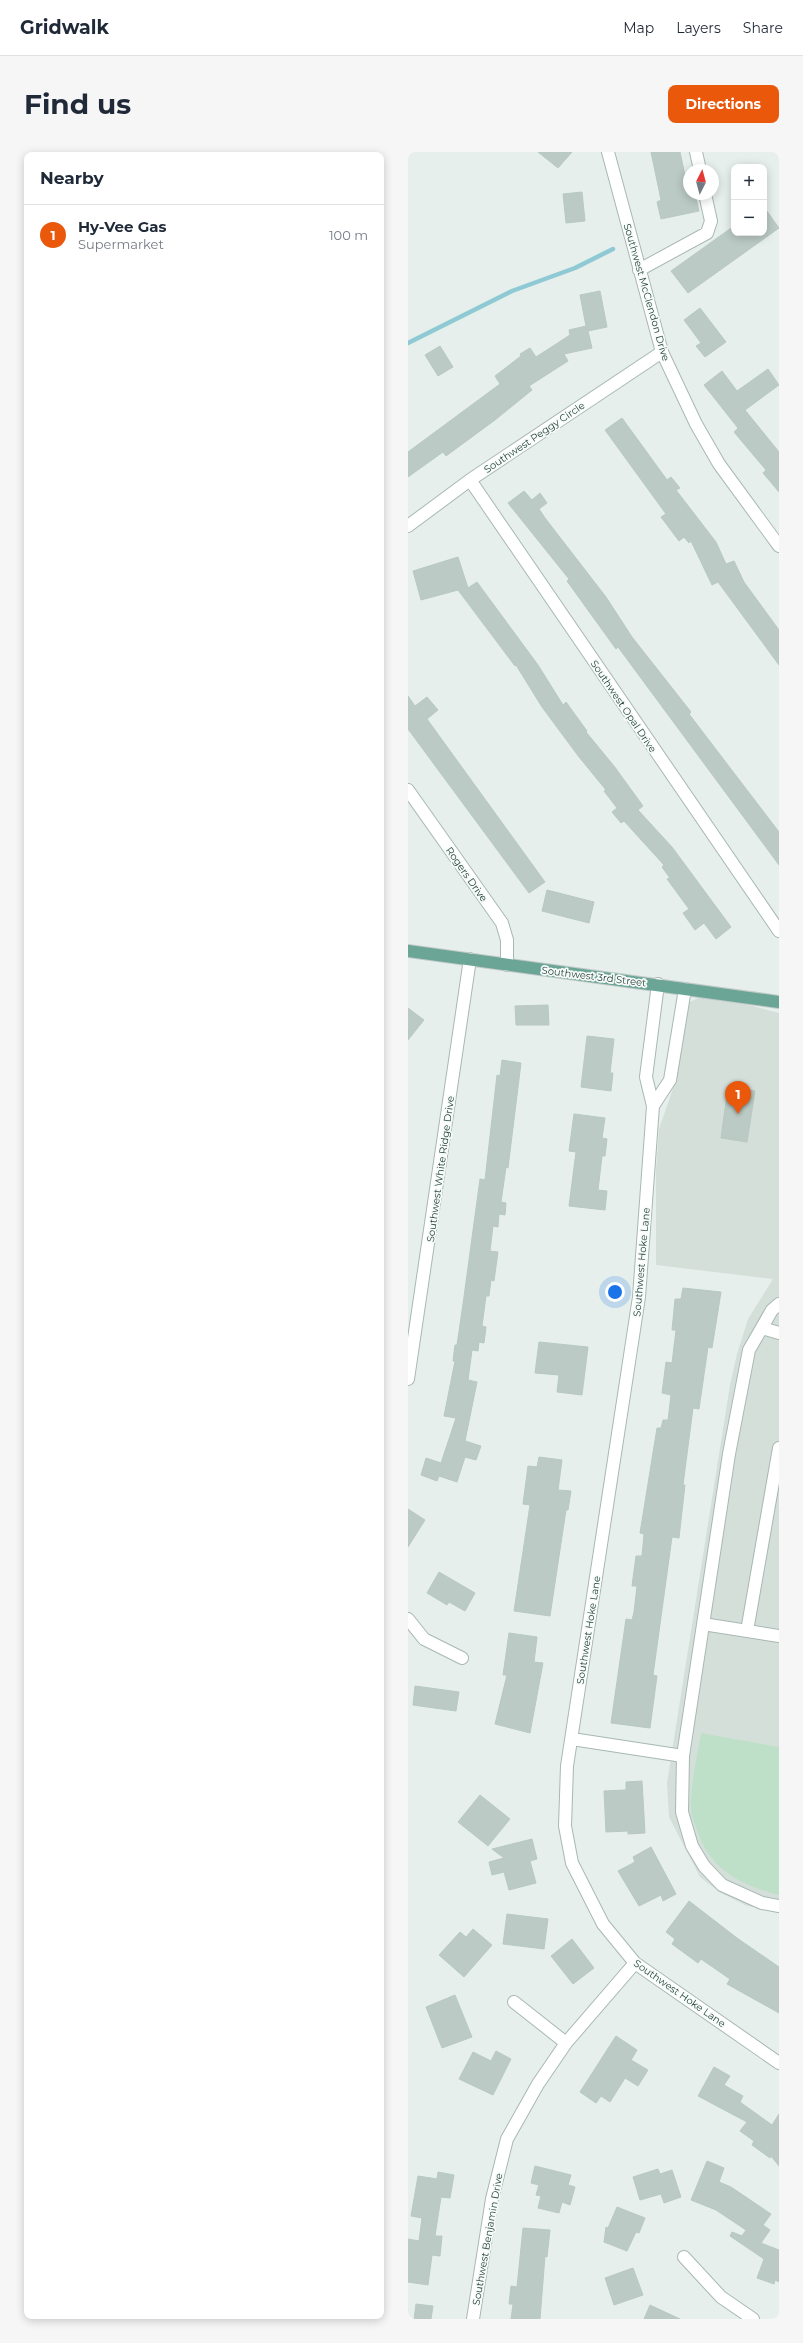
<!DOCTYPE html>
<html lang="en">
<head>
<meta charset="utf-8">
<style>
	body { margin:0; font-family:Montserrat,sans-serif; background:#f6f6f7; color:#1f2937 }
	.controls { position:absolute; right:12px; top:12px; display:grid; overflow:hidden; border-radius:8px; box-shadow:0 2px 10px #0003 }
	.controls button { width:36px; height:36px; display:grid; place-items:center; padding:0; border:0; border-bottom:1px solid #e0e1e3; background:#fff; color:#1f2937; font:20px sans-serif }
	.compass { position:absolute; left:275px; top:12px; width:36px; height:36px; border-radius:50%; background:#fff; box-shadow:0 2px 10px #0003; rotate:6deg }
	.you { position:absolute; left:207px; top:1140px; width:14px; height:14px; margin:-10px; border:3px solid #fff; border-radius:50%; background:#1a73e8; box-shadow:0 0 0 6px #1a73e833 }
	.badge { display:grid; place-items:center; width:26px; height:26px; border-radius:50%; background:#ea580c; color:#fff; font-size:13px; font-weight:700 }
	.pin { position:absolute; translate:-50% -33px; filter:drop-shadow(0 1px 2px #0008) }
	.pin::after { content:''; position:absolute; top:21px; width:14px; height:12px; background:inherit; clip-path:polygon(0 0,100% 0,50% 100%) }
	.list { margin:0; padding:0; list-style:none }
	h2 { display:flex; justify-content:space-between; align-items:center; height:52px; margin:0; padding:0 16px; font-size:17px }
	h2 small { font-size:13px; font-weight:400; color:#747a83 }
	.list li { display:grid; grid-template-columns:26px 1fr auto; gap:12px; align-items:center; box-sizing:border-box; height:60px; padding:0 16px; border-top:1px solid #e0e1e3 }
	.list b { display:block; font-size:15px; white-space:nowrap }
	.list p { margin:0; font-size:13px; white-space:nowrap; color:#747a83 }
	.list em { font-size:13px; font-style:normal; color:#747a83 }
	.map { position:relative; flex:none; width:371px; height:2167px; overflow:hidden; border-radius:8px }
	header { display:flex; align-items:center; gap:24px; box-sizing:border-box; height:56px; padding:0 20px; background:#fff; border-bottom:1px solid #e0e1e3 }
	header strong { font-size:19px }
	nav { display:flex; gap:22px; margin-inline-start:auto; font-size:14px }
	.intro { display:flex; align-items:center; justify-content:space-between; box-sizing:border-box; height:96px; padding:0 24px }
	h1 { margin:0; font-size:28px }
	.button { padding:10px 18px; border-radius:8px; background:#ea580c; color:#fff; font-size:14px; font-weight:700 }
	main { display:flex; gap:24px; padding:0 24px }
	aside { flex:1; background:#fff; border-radius:8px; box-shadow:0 2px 10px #0003 }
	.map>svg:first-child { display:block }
	.built { fill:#d4dfda }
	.green { fill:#bfe0c8 }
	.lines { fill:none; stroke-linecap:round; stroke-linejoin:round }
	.stream { stroke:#8ec9d4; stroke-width:4.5 }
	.building { fill:#bbcac4; stroke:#b8c9c2 }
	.minor-casing { stroke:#a8b8b2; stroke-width:14 }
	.major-casing { stroke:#c2cac8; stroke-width:14 }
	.minor { stroke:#fff; stroke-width:12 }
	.major { stroke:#6aa596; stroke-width:12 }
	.labels { text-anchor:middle; stroke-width:3.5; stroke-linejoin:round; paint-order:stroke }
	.street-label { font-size:10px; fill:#24423a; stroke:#f7fbf9 }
</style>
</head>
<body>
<header>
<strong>Gridwalk</strong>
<nav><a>Map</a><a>Layers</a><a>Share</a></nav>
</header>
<div class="intro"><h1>Find us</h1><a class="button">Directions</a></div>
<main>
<aside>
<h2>Nearby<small></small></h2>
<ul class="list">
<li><span class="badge">1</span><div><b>Hy-Vee Gas</b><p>Supermarket</p></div><em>100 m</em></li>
</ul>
</aside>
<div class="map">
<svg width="371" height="2167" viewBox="0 0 371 2167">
	<rect width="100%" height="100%" fill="#e6efeb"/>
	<path class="built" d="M292,845H311L371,861V1759L339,1754L311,1740L292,1725L261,1665L259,1631L322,1233L329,1202L340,1167L365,1127L248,1113V1019L251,977L269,925L280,851Z"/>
	<path class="green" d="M293,1581L371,1595V1743C333,1733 302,1718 289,1678C287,1672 283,1664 283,1657C282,1632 289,1606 293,1581Z"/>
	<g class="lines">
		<path class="stream" d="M0,191L104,139L167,116L205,97"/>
	</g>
	<path class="building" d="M130,0H164L150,16Z
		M243,0H272L281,42H287L291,59L253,67L249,50L253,48Z
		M174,40L177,69L158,71L155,42Z
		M356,55L371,76L280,141L263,119L326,74V81H356Z
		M192,139L199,175L180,179L184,196L156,202L160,209L121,234L124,238L87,268L38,304L35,300L0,325V300L92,232L87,224L113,204L112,202L122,196L128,205L162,183L161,178L178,174L172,143Z
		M292,156L318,190L297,205L288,194L293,191L276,168Z
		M32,194L45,215L30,224L17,203Z
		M360,217L371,233L337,258L371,300V340L355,321L358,318L326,280L330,276L296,233L314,219L329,239Z
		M214,266L259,328L263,325L272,336L268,338L308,390L318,412L326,409L336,430L371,478V513L310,430L304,433L283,389L281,391L276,385L271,389L253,365L258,362L197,278Z
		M116,339L124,348L132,341L139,351L131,357L137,366L198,445L224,485L283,560L281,562L371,680V713L210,495L208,497L159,429L161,427L100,351Z
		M50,405L60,436L69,430L130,513L155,553L158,550L179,579L178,580L206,614L235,654L230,658L264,695L323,775L308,787L296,771L287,778L275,761L281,757L259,727L262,726L254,715L256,713L216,669L213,671L204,660L209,656L196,639L198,638L171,605L134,555L108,513L107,514L50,438L13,448L5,419Z
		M0,544L7,554L19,545L30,558L19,567L137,730L121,741L0,577Z
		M139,738L186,750L181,771L134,759Z
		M140,853L141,873H108L107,854Z
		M0,856L16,868L0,888Z
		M179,884L206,887L202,921H205L203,939L173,935Z
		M94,908L113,911L100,1016L98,1015L93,1050L98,1051L97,1063L91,1062L90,1075L85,1074L82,1099L90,1100L86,1129L83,1128L81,1144H78L74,1174L78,1175L76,1191L71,1190L70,1199L64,1198L60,1228L69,1230L57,1289L73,1294L68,1308L57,1305L49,1330L31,1324L29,1329L13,1323L18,1306L33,1311L48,1266L36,1264L47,1209H45L47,1193H49L55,1152L72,1027L77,1028L89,923L92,924Z
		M320,935L347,939L339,990L313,986Z
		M166,962L197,966L194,986L199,987L197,1004H194L190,1038L199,1039L197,1058L161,1054L168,1000L161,999Z
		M275,1136L313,1140L304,1196L300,1195L291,1257L285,1256L275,1333H277L271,1386L264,1385L245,1523L249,1524L242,1576L203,1571L218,1467L224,1468L226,1460L229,1434H224L228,1404H234L236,1382L232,1381L249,1276H253L255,1268H260L263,1243L254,1241L258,1210L264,1211L268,1178H264L267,1147H273Z
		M131,1190L180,1195L174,1243L149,1240L151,1223L127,1221Z
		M131,1305L154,1308L150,1338L163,1339L160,1358H158L142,1464L106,1459L122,1353L115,1352L120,1314L129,1315Z
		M0,1357L17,1368L0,1395Z
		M31,1420L67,1441L57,1459L41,1450L39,1453L19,1441Z
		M101,1481L129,1485L126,1510L135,1511L122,1581L87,1572L99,1523H95Z
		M7,1534L51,1540L48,1559L5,1553Z
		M234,1629L237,1681L220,1682V1679L198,1680L196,1639L218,1638V1630Z
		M72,1643L102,1667L80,1694L50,1670Z
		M124,1687L129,1707L122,1709L128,1731L101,1738L96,1720L84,1723L81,1710L96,1706L84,1697Z
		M243,1695L268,1742L255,1749L253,1743L231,1754L210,1719L227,1710L225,1705Z
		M281,1749L329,1786L371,1815V1861L319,1832L322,1827L293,1807L290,1811L264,1792L267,1787L258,1780Z
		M99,1762L140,1767L136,1797L95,1792Z
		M65,1777L84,1793L56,1825L31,1803L52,1780L58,1785Z
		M164,1787L186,1816L165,1832L143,1804Z
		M47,1843L64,1885L34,1896L18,1855Z
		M208,1884L229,1898L223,1908L240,1918L230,1934L217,1926L202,1950L193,1944L188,1951L172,1940Z
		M88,1899L103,1907L85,1943L51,1927L65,1900L83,1909Z
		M306,1915L322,1924L316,1933L335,1944L332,1950L364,1973L371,1962V2014L363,2004L362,2006L344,1993L346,1989L332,1979L339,1970L290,1944Z
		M299,2009L316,2016L311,2030L323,2035L363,2062L355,2073L362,2078L353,2091L371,2098V2130L367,2128L366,2132L349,2126L356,2107L322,2084L324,2080L334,2084L338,2078L308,2058L283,2048Z
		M127,2014L163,2023L160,2033L167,2035L162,2053L154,2050L151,2061L130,2056L133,2044L128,2043L131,2033L123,2031Z
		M250,2017L252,2022L264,2018L273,2045L256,2051L253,2042L232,2048L225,2025Z
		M30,2020L46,2023L42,2046L33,2045L27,2084H34L32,2104L24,2103L20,2133L0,2130V2087L11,2089L14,2066L3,2064L10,2024L29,2027Z
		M209,2055L237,2066L231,2081L228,2080L219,2099L196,2090L198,2075L200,2076Z
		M115,2076L142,2078L139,2105L137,2104L132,2167H103L105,2152H101L103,2134L109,2135Z
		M225,2116L235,2143L206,2153L197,2126Z
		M8,2152L25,2154L23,2167H6Z
		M242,2153L272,2167H236Z"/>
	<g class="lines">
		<g class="minor-casing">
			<path id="minor" d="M200,0L254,200L288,272L311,312L371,394
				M288,0L292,18
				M231,118L299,81L303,69L297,42
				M62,328L371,779
				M0,374L62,328L254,200
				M0,638L94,771L99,788V813
				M250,832L238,925L245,954L231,1145L159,1614L157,1674L164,1711L195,1772L227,1811L371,1911
				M245,954L262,928L277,837
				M371,1152L364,1158L341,1198L321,1302L275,1604L274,1660L284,1694L296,1714L314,1733L354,1751L371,1754
				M354,1176L371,1181
				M0,1227L62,807
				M0,1467L16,1487L54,1506
				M295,1472L371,1484
				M339,1479L371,1296
				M164,1587L275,1604
				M106,1850L158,1891
				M276,2105L313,2145L345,2167
				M65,2167L84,2047L99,1987L130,1932L158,1891L227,1811"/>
		</g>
		<g class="major-casing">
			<path id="major" d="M0,799L371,850"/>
		</g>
		<use href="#minor" class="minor"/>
		<use href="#major" class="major"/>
	</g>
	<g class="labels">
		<g class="street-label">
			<text transform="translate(239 140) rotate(74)" y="4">Southwest McClendon Drive</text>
			<text transform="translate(126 285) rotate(-34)" y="4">Southwest Peggy Circle</text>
			<text transform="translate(216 554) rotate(56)" y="4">Southwest Opal Drive</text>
			<text transform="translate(59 722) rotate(55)" y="4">Rogers Drive</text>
			<text transform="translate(186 824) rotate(7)" y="4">Southwest 3rd Street</text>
			<text transform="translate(32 1017) rotate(-82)" y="4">Southwest White Ridge Drive</text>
			<text transform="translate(233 1110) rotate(-85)" y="4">Southwest Hoke Lane</text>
			<text transform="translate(180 1478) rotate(-81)" y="4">Southwest Hoke Lane</text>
			<text transform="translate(272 1841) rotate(35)" y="4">Southwest Hoke Lane</text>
			<text transform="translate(79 2087) rotate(-80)" y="4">Southwest Benjamin Drive</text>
		</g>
	</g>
</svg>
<div class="controls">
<button>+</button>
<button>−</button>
</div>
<svg class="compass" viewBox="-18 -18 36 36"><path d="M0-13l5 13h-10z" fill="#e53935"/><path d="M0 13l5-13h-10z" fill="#747a83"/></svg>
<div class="you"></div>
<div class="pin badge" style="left:330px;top:962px">1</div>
</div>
</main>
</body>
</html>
